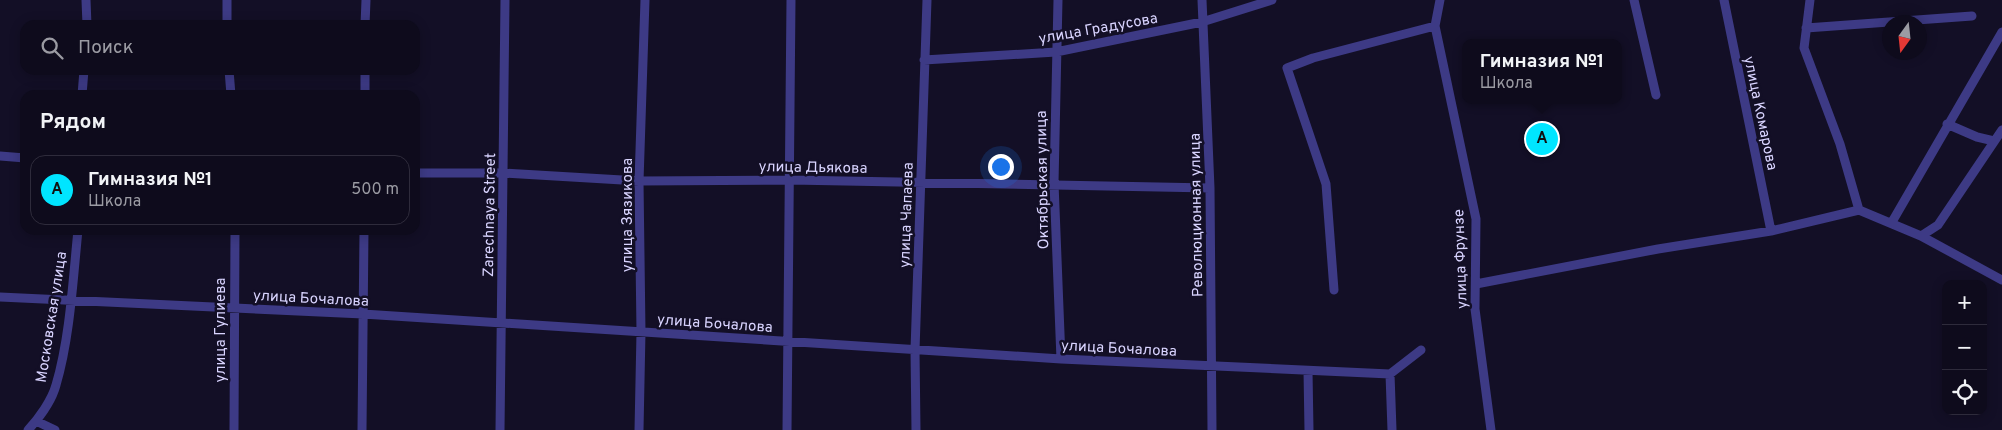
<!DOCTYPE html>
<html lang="ru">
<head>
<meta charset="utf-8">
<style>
	body { margin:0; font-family:Overpass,sans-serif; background:#171425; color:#f1f3f6 }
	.controls { position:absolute; right:15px; bottom:15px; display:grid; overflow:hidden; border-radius:10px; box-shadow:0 2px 12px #0003 }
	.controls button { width:45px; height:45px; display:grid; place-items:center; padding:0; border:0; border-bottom:1px solid #2e2b3b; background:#0e0b1c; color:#f1f3f6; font:25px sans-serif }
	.compass { position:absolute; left:1882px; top:15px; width:45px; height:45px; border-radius:50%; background:#0e0b1c; box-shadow:0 2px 12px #0003; rotate:195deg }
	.you { position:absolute; left:1000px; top:166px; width:18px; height:18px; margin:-12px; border:4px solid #fff; border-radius:50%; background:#1a73e8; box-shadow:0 0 0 8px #1a73e833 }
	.badge { display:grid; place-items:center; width:32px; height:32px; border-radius:50%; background:#00e5ff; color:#111; font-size:16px; font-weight:700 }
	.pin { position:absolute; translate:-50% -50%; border:2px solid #fff; box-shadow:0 1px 5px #0006 }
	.popup { position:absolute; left:1462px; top:39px; width:160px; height:65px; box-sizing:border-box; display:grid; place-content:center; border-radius:10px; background:#0e0b1c; filter:drop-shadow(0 1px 4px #0005); font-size:16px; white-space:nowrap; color:#9b9ba3 }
	.popup b { font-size:19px; color:#f1f3f6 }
	.popup::after { content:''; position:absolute; left:50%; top:100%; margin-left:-10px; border:10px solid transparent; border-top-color:#0e0b1c }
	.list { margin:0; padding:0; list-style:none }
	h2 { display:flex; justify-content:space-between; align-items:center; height:65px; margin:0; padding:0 20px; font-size:21px }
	h2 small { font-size:16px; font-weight:400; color:#9b9ba3 }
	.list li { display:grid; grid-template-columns:32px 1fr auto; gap:15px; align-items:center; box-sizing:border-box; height:70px; margin:0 10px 10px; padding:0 10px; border:1px solid #2e2b3b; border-radius:15px }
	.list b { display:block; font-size:19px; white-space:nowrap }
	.list p { margin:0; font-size:16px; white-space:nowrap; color:#9b9ba3 }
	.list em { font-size:16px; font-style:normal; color:#9b9ba3 }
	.icon { flex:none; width:28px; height:28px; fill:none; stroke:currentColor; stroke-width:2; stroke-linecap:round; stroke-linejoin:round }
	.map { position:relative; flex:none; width:2002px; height:430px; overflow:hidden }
	.search { position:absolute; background:#0e0b1c; box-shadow:0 2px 12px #0003; left:20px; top:20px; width:400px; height:55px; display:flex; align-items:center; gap:12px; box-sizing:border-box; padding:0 18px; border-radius:15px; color:#9b9ba3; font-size:19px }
	.panel { position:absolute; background:#0e0b1c; box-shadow:0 2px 12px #0003; left:20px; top:90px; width:400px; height:145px; border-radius:15px }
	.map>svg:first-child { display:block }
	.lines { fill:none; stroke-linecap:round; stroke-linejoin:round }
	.minor { stroke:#3d3a85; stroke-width:9 }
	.labels { text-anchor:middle; stroke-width:5; stroke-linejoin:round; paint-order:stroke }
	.street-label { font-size:15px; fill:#d9d4ff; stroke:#130f26 }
</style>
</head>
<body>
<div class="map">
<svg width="2002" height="430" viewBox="0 0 2002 430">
	<rect width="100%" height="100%" fill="#130f26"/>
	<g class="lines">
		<path class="minor" d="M86,0L87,25
			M227,0V25
			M1058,0L1054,183L1061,359
			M1202,0L1210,188L1212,430
			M1440,0L1435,26L1476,219L1475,309L1491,430
			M1634,0L1656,95
			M1724,0L1771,231
			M1810,0L1804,48L1840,144L1859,210
			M365,25L366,0
			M1806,28L1972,16
			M924,60L1056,52L1202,22L1272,0
			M229,70L231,95
			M82,95L84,70
			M365,95V70
			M1947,124L1977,137L1994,141
			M0,156L25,158
			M415,173H503L639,181L791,180L1210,188
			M1859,210L1921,236L2002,280
			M1892,222L2002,32
			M1921,236L1938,225L2002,130
			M1476,284L1658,249L1771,231L1859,210
			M1334,290L1326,184L1287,68L1313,58L1435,26
			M0,297L363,314L1061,359L1390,374L1421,350
			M1308,371L1309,430
			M1390,374L1392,430
			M36,421L55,430
			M28,430C39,418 52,400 56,385C70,338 73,279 78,230
			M234,430L235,230
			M362,430L364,230
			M500,430L505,0
			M639,430L641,332L639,181L645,0
			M787,430L791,0
			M916,430L915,350L927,0"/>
	</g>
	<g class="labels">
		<g class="street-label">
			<text transform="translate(1098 28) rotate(-10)" y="5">улица Градусова</text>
			<text transform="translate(1761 113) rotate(78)" y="5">улица Комарова</text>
			<text transform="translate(813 167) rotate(1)" y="5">улица Дьякова</text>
			<text transform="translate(1042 180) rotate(-91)" y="5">Октябрьская улица</text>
			<text transform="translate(489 215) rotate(-89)" y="5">Zarechnaya Street</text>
			<text transform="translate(627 215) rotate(-90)" y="5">улица Зязикова</text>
			<text transform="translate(906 215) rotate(-88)" y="5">улица Чапаева</text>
			<text transform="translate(1196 215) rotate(-91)" y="5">Революционная улица</text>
			<text transform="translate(1460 259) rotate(-92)" y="5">улица Фрунзе</text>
			<text transform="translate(311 298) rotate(3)" y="5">улица Бочалова</text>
			<text transform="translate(51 317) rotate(-81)" y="5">Московская улица</text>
			<text transform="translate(715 323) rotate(4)" y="5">улица Бочалова</text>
			<text transform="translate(220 330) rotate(-90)" y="5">улица Гулиева</text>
			<text transform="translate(1119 348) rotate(3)" y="5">улица Бочалова</text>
		</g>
	</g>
</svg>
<div class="controls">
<button>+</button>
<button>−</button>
<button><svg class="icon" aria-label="locate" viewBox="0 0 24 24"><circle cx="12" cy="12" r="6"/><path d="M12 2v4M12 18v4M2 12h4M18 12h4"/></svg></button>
</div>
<svg class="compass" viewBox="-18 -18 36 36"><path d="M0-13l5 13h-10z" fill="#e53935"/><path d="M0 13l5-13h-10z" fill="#9b9ba3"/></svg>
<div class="you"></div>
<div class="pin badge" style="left:1542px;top:139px">A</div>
<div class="popup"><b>Гимназия №1</b>Школа</div>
<div class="search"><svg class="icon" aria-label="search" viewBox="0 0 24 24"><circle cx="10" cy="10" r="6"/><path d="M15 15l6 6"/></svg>Поиск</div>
<section class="panel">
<h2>Рядом<small></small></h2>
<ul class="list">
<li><span class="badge">A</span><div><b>Гимназия №1</b><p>Школа</p></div><em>500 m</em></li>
</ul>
</section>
</div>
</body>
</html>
